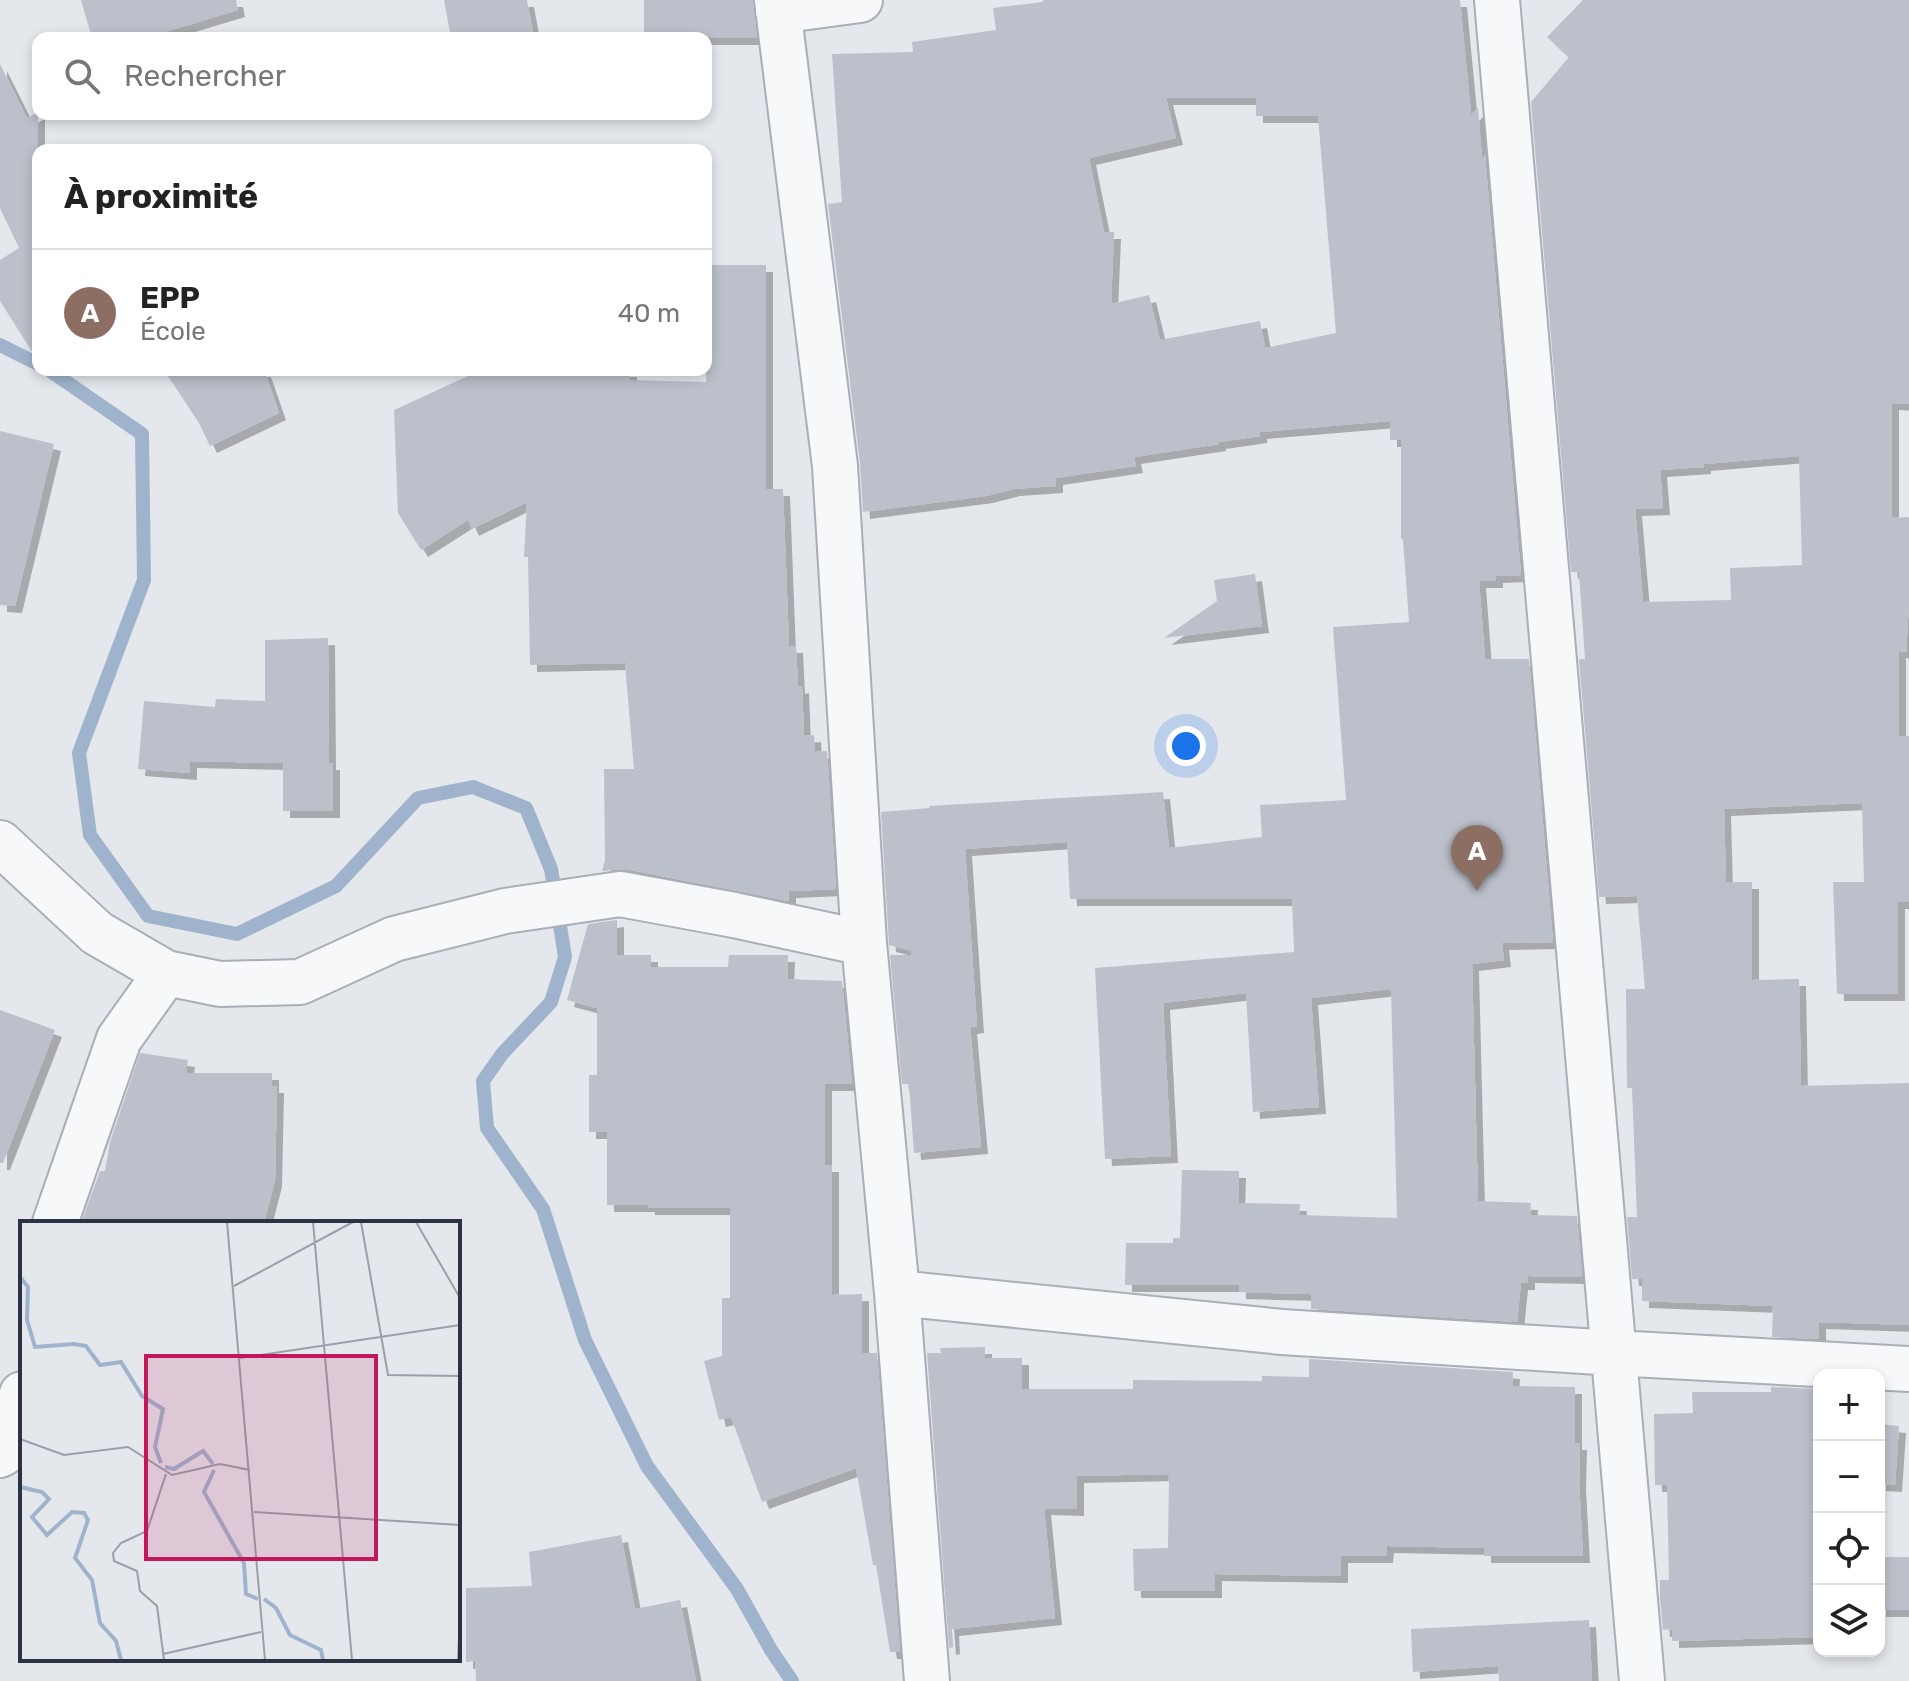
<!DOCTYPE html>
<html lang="fr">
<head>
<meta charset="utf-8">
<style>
	body { margin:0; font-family:Rubik,sans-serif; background:#f6f6f6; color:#222 }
	.controls { position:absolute; right:24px; bottom:24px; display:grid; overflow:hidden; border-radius:16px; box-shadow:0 4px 12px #0003 }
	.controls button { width:72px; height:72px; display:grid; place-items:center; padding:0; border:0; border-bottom:2px solid #e0e0e0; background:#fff; color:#222; font:40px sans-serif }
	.you { position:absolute; left:1186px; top:746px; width:28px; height:28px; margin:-20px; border:6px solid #fff; border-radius:50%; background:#1a73e8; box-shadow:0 0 0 12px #1a73e833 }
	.badge { display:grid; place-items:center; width:52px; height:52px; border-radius:50%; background:#111827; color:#fff; font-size:26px; font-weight:700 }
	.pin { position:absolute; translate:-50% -66px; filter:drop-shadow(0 2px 4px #0008) }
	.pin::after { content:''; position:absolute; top:42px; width:28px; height:24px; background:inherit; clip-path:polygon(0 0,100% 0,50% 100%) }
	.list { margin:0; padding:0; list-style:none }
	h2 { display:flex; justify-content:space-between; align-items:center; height:104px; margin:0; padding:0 32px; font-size:34px }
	h2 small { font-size:26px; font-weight:400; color:#767676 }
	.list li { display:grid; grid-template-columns:52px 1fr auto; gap:24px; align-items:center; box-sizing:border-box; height:128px; padding:0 32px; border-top:2px solid #e0e0e0 }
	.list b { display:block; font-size:30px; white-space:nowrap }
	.list p { margin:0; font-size:26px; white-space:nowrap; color:#767676 }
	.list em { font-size:26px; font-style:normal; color:#767676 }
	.icon { flex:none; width:44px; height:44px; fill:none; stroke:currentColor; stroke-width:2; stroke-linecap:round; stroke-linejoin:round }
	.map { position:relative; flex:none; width:1909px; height:1681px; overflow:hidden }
	.search { position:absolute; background:#fff; box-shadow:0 4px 12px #0003; left:32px; top:32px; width:680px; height:88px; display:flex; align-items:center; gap:20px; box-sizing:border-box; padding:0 28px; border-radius:16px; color:#767676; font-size:30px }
	.panel { position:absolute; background:#fff; box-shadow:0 4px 12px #0003; left:32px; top:144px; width:680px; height:232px; border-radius:16px }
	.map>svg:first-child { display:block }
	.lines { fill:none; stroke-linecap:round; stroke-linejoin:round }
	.stream { stroke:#9fb4cc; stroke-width:14 }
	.building { fill:#bbc0ca; fill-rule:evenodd; filter:url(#shadow) }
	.minor-casing { stroke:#a9aeb7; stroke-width:48 }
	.minor { stroke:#f7f8fa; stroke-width:44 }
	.inset-river { fill:none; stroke:#9fb4cc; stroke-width:4 }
	.inset-road { fill:none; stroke:#9a9fa9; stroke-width:2 }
	.view { fill:#c2185b; fill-opacity:0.15; stroke:#c2185b; stroke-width:4 }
	.inset-edge { fill:none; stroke:#2b3445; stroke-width:4 }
</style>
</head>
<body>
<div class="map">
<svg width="1909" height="1681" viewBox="0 0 1909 1681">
	<defs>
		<filter id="shadow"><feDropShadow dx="7" dy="7" stdDeviation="0" flood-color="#0004"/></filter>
	</defs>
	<rect width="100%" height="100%" fill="#e4e7ec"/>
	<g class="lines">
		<path class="stream" d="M0,345L38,364
			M49,370L142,434L144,580L79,753L90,835L148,916L237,934L336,886L418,798L473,787L526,808L551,869L565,957L551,1002L502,1054L483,1081L487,1128L543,1209L585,1340L647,1466L737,1589L771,1650L792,1681"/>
	</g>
	<path class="building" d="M81,0H236L238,10L145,38H92Z
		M444,0H527L534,38H451Z
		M644,0H753L757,38H644Z
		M1043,0H1460L1471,115L1478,108L1482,159L1485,155L1521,575L1496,576V581H1479L1485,659H1529L1553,942L1502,943L1504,960L1472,964L1478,1201L1531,1203L1530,1215L1577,1216L1582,1277L1528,1276V1283H1521L1517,1322L1311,1309V1294L1239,1292V1285H1125L1126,1243H1173V1238H1180L1182,1170L1239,1171L1238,1203L1300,1204L1299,1215L1397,1218L1391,989L1311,998L1319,1107L1253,1112L1246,993L1163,1003L1171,1156L1105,1159L1095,968L1294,952L1292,899H1070L1067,842L965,849L977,1026L970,1027L981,1147L914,1153L909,1084H902L890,955H911L912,951L889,945L881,812L930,808L929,806L1163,792L1169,848L1262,837L1260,805L1346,800L1333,627L1409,622L1403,539H1401V440H1390V421L1260,432V436L1219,442V444L1134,457L1136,466L1056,478V486L1013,489L986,496L863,512L860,463L828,204L842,202L832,54L913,52L912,42L996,30L993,8L1043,2ZM1166,98H1256V116H1318L1336,333L1265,348L1260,321L1160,340L1149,295L1111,304L1114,232H1104L1089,158L1176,138Z
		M1583,0H1909V404L1892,403V518L1909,517V603L1906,652L1899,651V736H1909V902H1898V994H1837L1833,882H1864L1862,803L1724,809L1726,882H1752V980L1799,979L1801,1086L1909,1083V1325L1819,1322V1339L1772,1337L1773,1306L1642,1301V1279H1632L1627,1217H1637L1632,1088H1627L1626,989H1645L1637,896L1599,897L1579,659H1585L1579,572H1571L1531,102L1569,57L1547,37ZM1799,456L1802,565L1730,568L1731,600L1643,602L1635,509L1663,508L1660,470L1704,467V464Z
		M0,64L27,118L38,112V361L0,301V260L19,248L0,208Z
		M706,265H766V489H783L789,646H796L798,687L802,686L804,736L814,735L815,752L827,751L836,889L789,891V901L625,869L602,871L605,860L604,769H634L625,663L530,665L528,557H524L527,502L472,529L468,520L421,550L398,513L394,410L481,370H630V380L706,382Z
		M164,370H264L279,413L210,446L199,423Z
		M0,431L54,444L15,606L0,605Z
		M1255,574L1262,626L1164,638L1217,601L1214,580Z
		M328,638L329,763H333V811H283V763L190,761V773L138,769L144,701L215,707L216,699L265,701V640Z
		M617,920V955H651V967H728L729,955H788L787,979L842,981L852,1084H825V1165H832V1295L862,1294V1353H877L900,1652H890L876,1565H873L856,1468L762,1502L731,1417L719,1420L704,1361L722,1356V1298H730V1208H648V1205H607V1132H589V1075H597V1008L567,1000L588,924Z
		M0,1010L55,1030L3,1163H0Z
		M140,1053L188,1060L186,1073H272V1086H277L275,1180L264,1223H81L100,1171H105L110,1142Z
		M985,1347V1358H1022V1389H1133V1380L1262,1381V1376L1309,1377V1359L1513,1372L1512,1386L1575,1387V1443H1580L1579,1483L1583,1556H1484V1548L1387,1546L1386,1556H1341V1576L1215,1574V1591H1134L1133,1549L1168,1548L1169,1474L1077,1476V1509L1044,1508L1055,1618L952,1629L953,1647L949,1648L927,1353H941L940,1348Z
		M1771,1387L1819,1389V1637L1672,1641V1629L1663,1630L1660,1598V1580H1669L1667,1485H1655L1654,1414L1693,1413L1692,1392H1771Z
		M1879,1424L1899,1426L1895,1485L1879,1484Z
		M621,1535L635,1609L680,1600L696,1681H476L475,1661L466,1662V1588L532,1586L529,1552Z
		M1879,1557H1909V1610H1879Z
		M1589,1620L1592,1681H1499L1498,1666L1413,1672L1411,1629Z"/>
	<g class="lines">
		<g class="minor-casing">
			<path id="minor" d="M777,0L835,466L864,943L897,1293L927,1681
				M1497,0L1642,1681
				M778,11L860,0
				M0,843L97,933L166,973L220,984L300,982L394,939L505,911L620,894L734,915L864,943
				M55,1223L119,1039L166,973
				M897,1293L1282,1332L1614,1353L1909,1369
				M0,1455L5,1452L22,1394"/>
		</g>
		<use href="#minor" class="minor"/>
	</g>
	<g transform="translate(20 1221)">
		<rect width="440" height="440" fill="#e4e7ec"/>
		<path class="inset-river" d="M0,56L8,66L7,99L15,126L54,123L66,125L80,144L101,141L122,175L143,188L135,226L141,242M145,246L154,248L183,230L193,243M194,249L184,271L224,342L226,373L238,378M0,266L22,271L29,278L12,296L27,314L52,291L64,292L68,299L55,337L72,359L80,402L96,420L101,439M244,378L256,387L270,414L301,429L303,439"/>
		<path class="inset-road" d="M207,1L245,439M293,1L332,439M341,1L368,154L440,155M396,1L440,77M214,65L333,1M220,137L440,104M0,218L44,234L108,226L152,254L200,243L230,249M234,291L440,304M143,433L241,411M144,439L137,385L120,370L117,350L94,340L93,332L101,322L127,310L146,253M438,439L440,390"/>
		<path class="view" d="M126,135H356V338H126Z"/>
		<rect width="440" height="440" class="inset-edge"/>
	</g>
</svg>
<div class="controls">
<button>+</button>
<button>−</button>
<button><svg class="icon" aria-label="locate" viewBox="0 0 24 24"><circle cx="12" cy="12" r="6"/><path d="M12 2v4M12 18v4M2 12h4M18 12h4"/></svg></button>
<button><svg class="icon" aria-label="layers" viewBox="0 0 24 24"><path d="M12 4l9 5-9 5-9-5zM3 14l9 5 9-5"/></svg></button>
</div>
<div class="you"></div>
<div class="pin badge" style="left:1477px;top:891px;background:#8d6e63">A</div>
<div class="search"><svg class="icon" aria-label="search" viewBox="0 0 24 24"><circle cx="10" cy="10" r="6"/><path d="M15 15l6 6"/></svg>Rechercher</div>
<section class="panel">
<h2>À proximité<small></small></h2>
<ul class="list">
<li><span class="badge" style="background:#8d6e63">A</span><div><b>EPP</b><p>École</p></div><em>40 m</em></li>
</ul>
</section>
</div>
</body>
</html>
